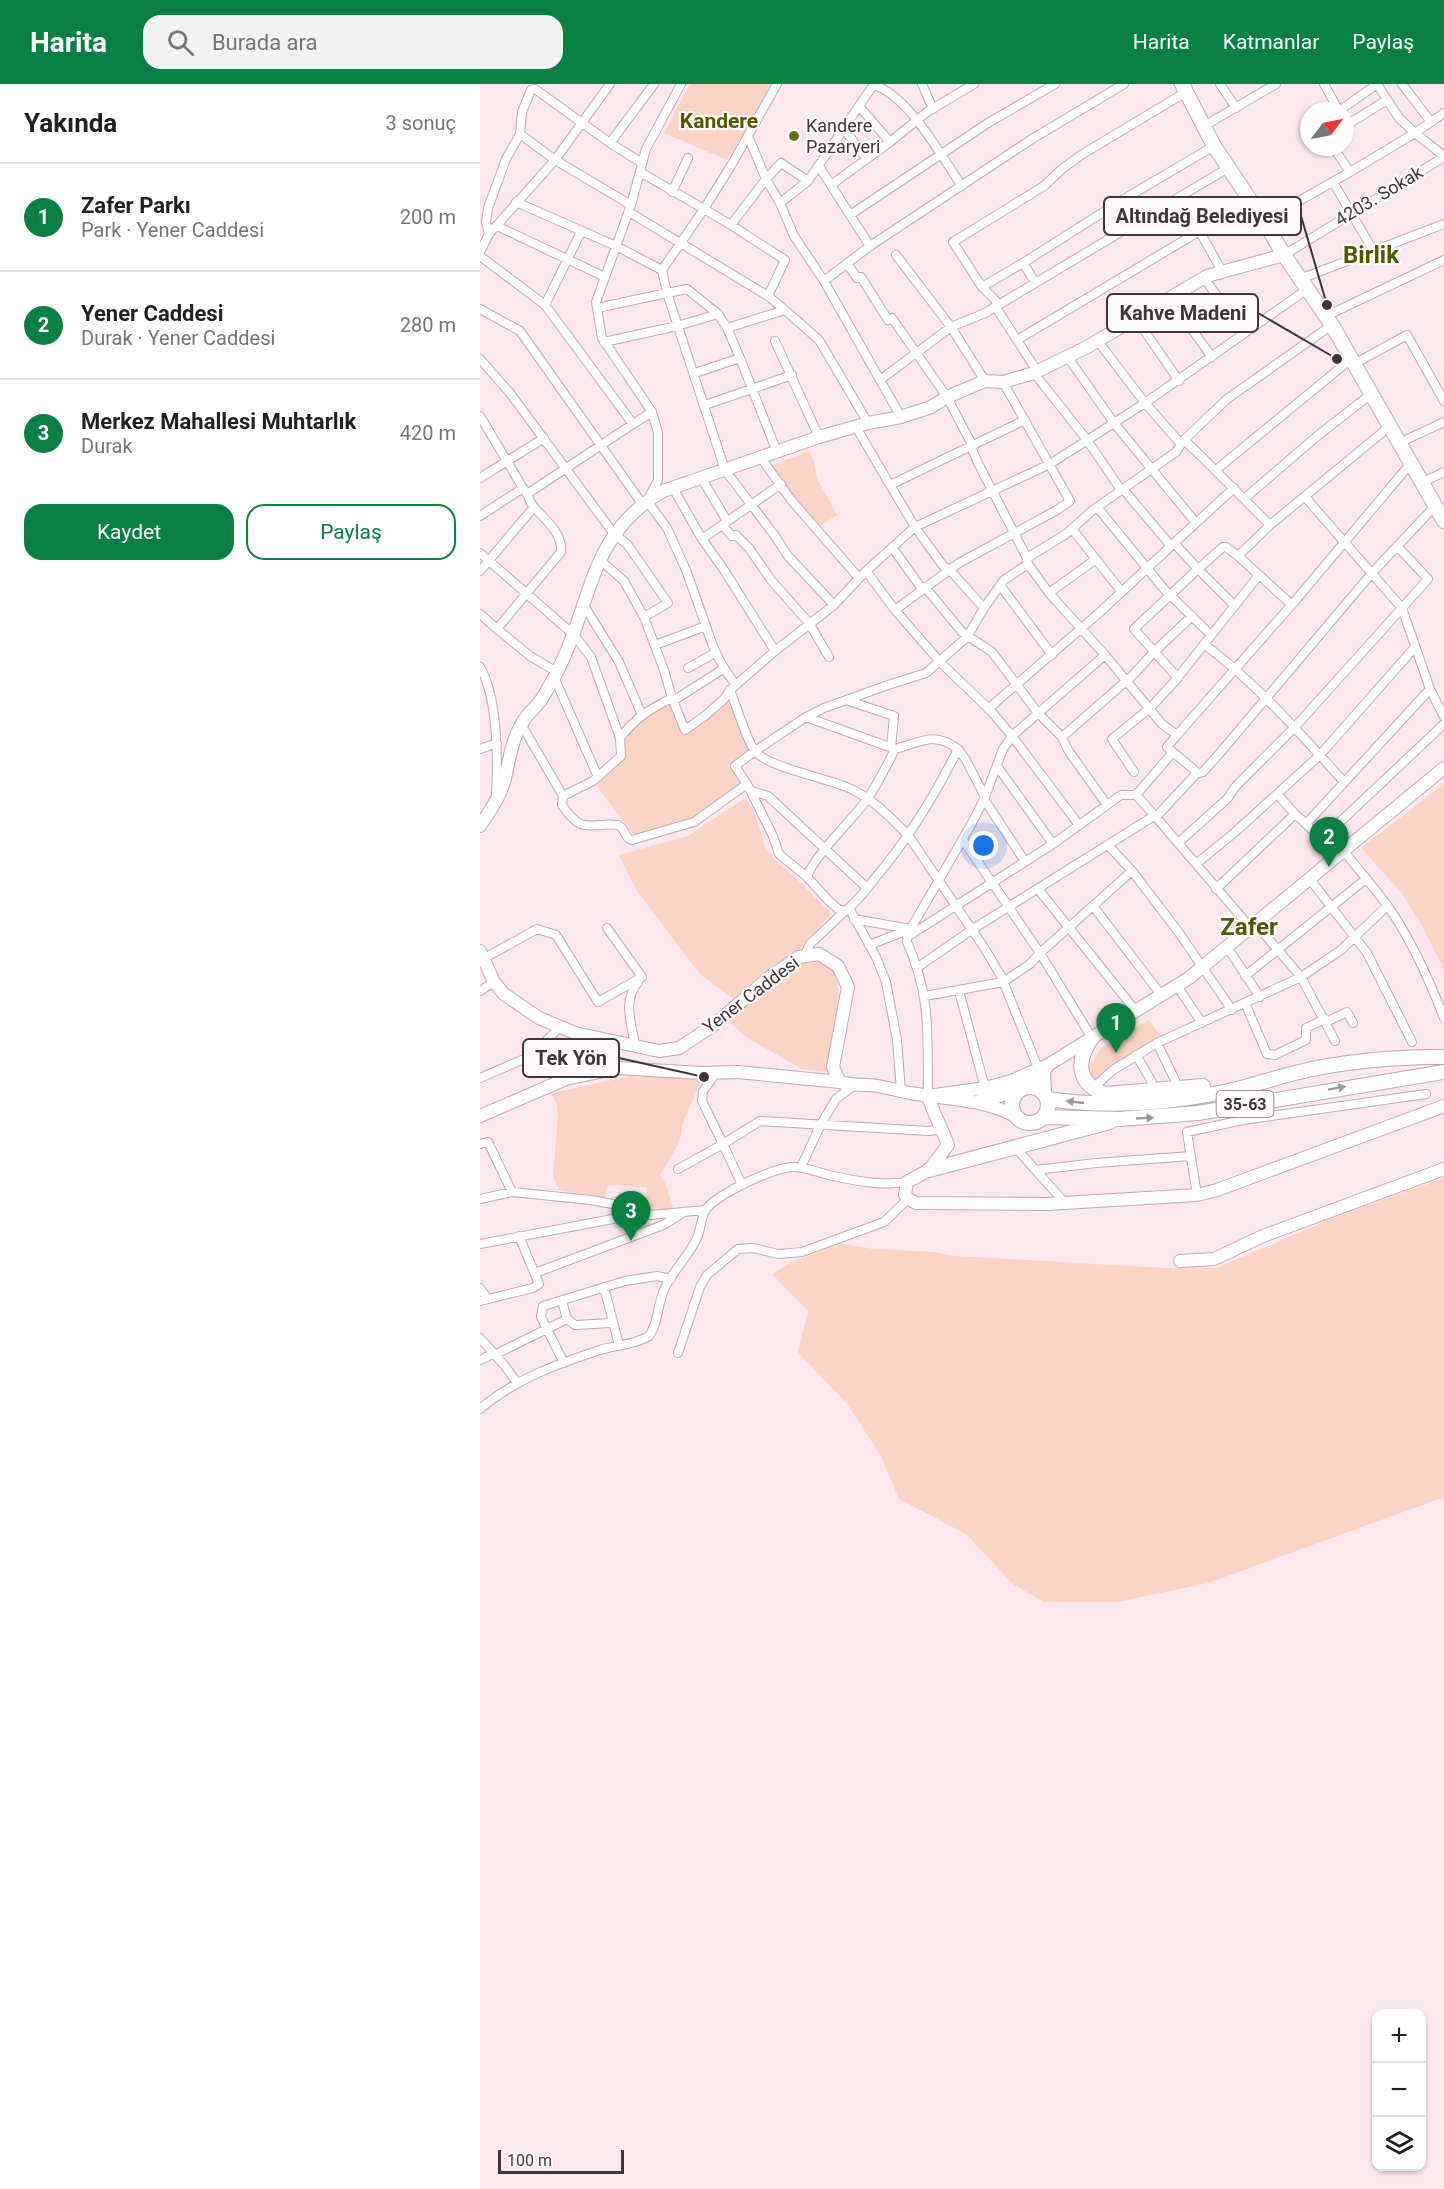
<!DOCTYPE html>
<html lang="tr">
<head>
<meta charset="utf-8">
<style>
	body { margin:0; font-family:Roboto,sans-serif; background:#f2f2f2; color:#202124 }
	.controls { position:absolute; right:18px; bottom:18px; display:grid; overflow:hidden; border-radius:12px; box-shadow:0 2px 4px #0004 }
	.controls button { width:54px; height:54px; display:grid; place-items:center; padding:0; border:0; border-bottom:2px solid #e0e0e0; background:#fff; color:#202124; font:30px sans-serif }
	.compass { position:absolute; left:820px; top:18px; width:54px; height:54px; border-radius:50%; background:#fff; box-shadow:0 2px 4px #0004; rotate:58deg }
	.scale { position:absolute; left:18px; bottom:15px; width:126px; box-sizing:border-box; padding-left:6px; border:3px solid #403639; border-top:0; font-size:16px; line-height:21px; white-space:nowrap; color:#403639; -webkit-text-stroke:4px #fffafb; paint-order:stroke }
	.you { position:absolute; left:504px; top:762px; width:21px; height:21px; margin:-15px; border:4px solid #fff; border-radius:50%; background:#1a73e8; box-shadow:0 0 0 9px #1a73e833 }
	.badge { display:grid; place-items:center; width:39px; height:39px; border-radius:50%; background:#0b8043; color:#fff; font-size:20px; font-weight:700 }
	.pin { position:absolute; translate:-50% -50px; filter:drop-shadow(0 2px 3px #0008) }
	.pin::after { content:''; position:absolute; top:32px; width:21px; height:18px; background:inherit; clip-path:polygon(0 0,100% 0,50% 100%) }
	.list { margin:0; padding:0; list-style:none }
	h2 { display:flex; justify-content:space-between; align-items:center; height:78px; margin:0; padding:0 24px; font-size:26px }
	h2 small { font-size:20px; font-weight:400; color:#757577 }
	.list li { display:grid; grid-template-columns:39px 1fr auto; gap:18px; align-items:center; box-sizing:border-box; height:108px; padding:0 24px; border-top:2px solid #e0e0e0 }
	.list b { display:block; font-size:22px; white-space:nowrap }
	.list p { margin:0; font-size:20px; white-space:nowrap; color:#757577 }
	.list em { font-size:20px; font-style:normal; color:#757577 }
	.actions { display:flex; gap:12px; padding:18px 24px }
	.actions a { flex:1; padding:14px 0; border:2px solid #0b8043; border-radius:18px; text-align:center; font-size:21px; color:#0b8043 }
	.actions .main { background:#0b8043; color:#fff }
	.icon { flex:none; width:33px; height:33px; fill:none; stroke:currentColor; stroke-width:2; stroke-linecap:round; stroke-linejoin:round }
	.map { position:relative; flex:none; width:964px; height:2105px; overflow:hidden }
	header { display:flex; align-items:center; gap:36px; box-sizing:border-box; height:84px; padding:0 30px; background:#0b8043; color:#fff }
	header strong { font-size:28px }
	nav { display:flex; gap:33px; margin-inline-start:auto; font-size:21px }
	.search { width:420px; height:54px; background:#f2f2f2; display:flex; align-items:center; gap:15px; box-sizing:border-box; padding:0 21px; border-radius:18px; color:#757577; font-size:22px }
	main { display:flex }
	aside { flex:1; background:#fff }
	.map>svg:first-child { display:block }
	.green { fill:#f9d3c3 }
	.lines { fill:none; stroke-linecap:round; stroke-linejoin:round }
	.street-casing { stroke:#bfa7ad; stroke-width:10 }
	.secondary-casing { stroke:#bfa7ad; stroke-width:14 }
	.primary-casing { stroke:#bfa7ad; stroke-width:16 }
	.street { stroke:#fff; stroke-width:8 }
	.secondary { stroke:#fff; stroke-width:12 }
	.primary { stroke:#fff; stroke-width:14 }
	.oneway { fill:#a09a9c }
	.poi-dot { fill:#676f16; stroke:#fffafb; stroke-width:2 }
	.labels { text-anchor:middle; stroke-width:4.5; stroke-linejoin:round; paint-order:stroke }
	.shield { fill:#fffafb; stroke:#797173; stroke-width:1.5 }
	.shield-label { font-size:16px; font-weight:bold; fill:#403639 }
	.poi-label { font-size:18px; fill:#403639; stroke:#fffafb; text-anchor:start }
	.street-label { font-size:18px; fill:#403639; stroke:#fffafb }
	.quarter-label { font-size:21px; font-weight:bold; fill:#525900; stroke:#fffafb }
	.district-label { font-size:24px; font-weight:bold; fill:#525900; stroke:#fffafb }
	.leader { fill:none; stroke:#403639; stroke-width:2 }
	.callout-dot { fill:#403639; stroke:#fffafb; stroke-width:2 }
	.callout { fill:#fffafb; stroke:#403639; stroke-width:2 }
	.callout-label { font-size:20px; text-anchor:middle; font-weight:bold; fill:#403639 }
</style>
</head>
<body>
<header>
<strong>Harita</strong>
<div class="search"><svg class="icon" aria-label="search" viewBox="0 0 24 24"><circle cx="10" cy="10" r="6"/><path d="M15 15l6 6"/></svg>Burada ara</div>
<nav><a>Harita</a><a>Katmanlar</a><a>Paylaş</a></nav>
</header>
<main>
<aside>
<h2>Yakında<small>3 sonuç</small></h2>
<ul class="list">
<li><span class="badge">1</span><div><b>Zafer Parkı</b><p>Park · Yener Caddesi</p></div><em>200 m</em></li>
<li><span class="badge">2</span><div><b>Yener Caddesi</b><p>Durak · Yener Caddesi</p></div><em>280 m</em></li>
<li><span class="badge">3</span><div><b>Merkez Mahallesi Muhtarlık</b><p>Durak</p></div><em>420 m</em></li>
</ul>
<div class="actions"><a class="main">Kaydet</a><a>Paylaş</a></div>
</aside>
<div class="map">
<svg width="964" height="2105" viewBox="0 0 964 2105">
	<rect width="100%" height="100%" fill="#fce8ed"/>
	<path class="green" d="M210,0H294L247,76L184,49Z
		M329,367L334,377L337,395L357,431L337,444L290,382Z
		M248,609L272,666L250,682L263,700L213,736L154,751L113,697L144,674L143,656L163,636L189,620L205,646Z
		M964,700V885L942,842L921,808L881,764Z
		M265,714L273,725L285,763L301,782L318,796L351,830L322,863L287,886L253,915L220,890L157,807L139,771L208,752Z
		M322,875C387,874 344,952 352,988L322,985L269,955L245,935Z
		M669,936L680,951L612,999L610,982L621,964Z
		M151,992L222,995L203,1038L199,1059L180,1091L185,1099L195,1129L165,1121L167,1103L128,1101L125,1114L79,1106L73,1092L78,1033L77,1020L71,1009Z
		M964,1094V1413L728,1499L638,1518H564L533,1500L486,1450L419,1415L401,1372L368,1321L318,1268L328,1227L292,1190L312,1178L361,1160L393,1165L453,1168L475,1172L686,1184H737L853,1134Z"/>
	<g class="lines">
		<g class="street-casing">
			<path id="street" d="M201,0L166,65L151,121L116,218L122,254L172,328L178,349V396L167,417L187,444L206,486L226,542
				M442,0L453,25
				M740,0L756,24
				M844,0L859,27L897,0L919,34L935,49L870,88
				M922,0L951,38L935,49L964,72
				M394,1C429,12 461,72 482,102
				M379,22L410,58
				M951,38L964,29
				M724,42L796,0
				M865,42L907,16
				M364,45L387,75
				M40,50L75,76L151,121
				M268,52L286,95L300,119L314,152L344,197L400,296
				M130,59L162,79
				M339,82L351,101L410,58L447,28L494,0
				M160,88L224,125L252,80L297,0
				M853,98L894,168
				M351,101L370,131L508,39L575,0
				M192,108L208,74
				M36,118L136,162L182,186
				M300,119L328,97
				M149,128L288,212
				M370,131L390,162L552,55L644,0
				M784,137L870,88L853,63
				M251,141L305,176L288,212L305,226
				M17,142L125,193
				M720,148L743,189
				M9,150L6,138L8,124L26,75L40,50L42,28L51,6L55,5L130,59L174,0
				M0,168L9,150L75,76L130,0
				M416,171L471,243L505,297
				M804,171L964,73
				M0,172L65,221L101,148
				M367,179L377,194L381,193L408,236L412,234L467,313L491,359V363L498,379L547,474L586,450L613,426L643,405
				M724,194L764,249
				M820,195L964,140
				M344,197L390,162
				M555,198L543,179L644,115L734,62
				M502,203L543,179
				M826,206L665,319L701,360L704,356L722,373L790,441L910,342
				M689,214L732,273
				M519,220L502,203L473,158L564,102L582,85L601,71L706,8
				M65,221L153,340L172,328
				M515,222L557,287
				M117,224L187,209L245,386L295,452L308,472L354,521
				M0,225L40,247L163,421
				M846,232L964,176
				M655,233L699,297
				M247,244L305,226L339,256L388,339
				M537,256L770,117
				M295,257L339,353
				M124,258L197,242L238,230
				M587,272L634,339L716,439L754,404
				M260,274L297,368
				M0,275L30,309L134,450L147,460L188,519L164,533
				M874,280L927,251L964,317
				M215,289L260,274L247,244L238,230L207,205L187,209L182,186L224,125L251,141L286,95L301,79L328,97L394,0
				M554,289L607,356L641,406
				M225,321L312,291
				M0,332L43,404
				M421,333L400,296L471,243L505,229L748,84
				M376,343L410,401
				M704,356L747,315L852,241
				M919,359L964,338
				M701,360L696,368L643,405L691,462L716,439
				M281,374L312,417L379,494
				M736,386L871,275
				M0,394L64,354
				M222,395L247,437
				M941,399L964,388
				M193,404L222,455L301,400
				M825,413L922,524L950,605L964,633
				M764,415L836,353L891,310
				M617,423L684,505L731,551
				M0,432L43,404L47,410L153,340
				M242,441L252,452L256,451L269,464L291,496L329,539L349,573
				M592,445L641,507
				M222,455L244,486L295,567
				M694,459L718,485L743,463H746L758,472
				M412,463L442,505
				M0,469L94,551L111,573L140,654
				M119,475L144,497L164,533L184,586L192,614
				M0,487L54,423
				M386,487L415,526L479,479L577,426L590,417L523,298
				M779,491L812,521
				M520,501L572,571
				M445,503L482,548L512,568L558,629L582,653L652,592L674,568L712,532
				M569,509L616,475
				M103,520L139,578L162,631
				M504,524L469,485L464,483L435,443L410,401L545,336
				M415,526L460,578L511,627L532,652L625,571L569,509L548,480L547,475
				M0,530L17,545L81,468C83,449 65,436 54,423C51,420 49,414 47,410
				M17,545L50,572L77,588
				M724,560C777,600 820,649 864,698
				M175,561L226,542C233,565 241,582 256,601
				M625,571L682,640L697,651
				M0,583C18,614 18,676 16,712
				M208,584L235,569
				M74,593L118,693
				M698,594L654,545L718,485L755,522
				M250,606C256,621 266,654 274,666C287,684 349,694 371,705C393,715 411,734 428,751L505,865L521,892L558,984
				M366,616L414,632L411,664
				M193,617L243,585
				M508,625L619,529L691,462
				M326,633L415,665C406,683 397,702 385,718C371,737 333,773 327,793
				M41,640L83,712L82,721C103,752 108,738 138,741L142,744L148,754L152,756L214,738L267,700L255,682L275,667L326,633L344,624L408,601L446,589L487,553L504,524L524,496L548,480
				M582,653L588,666L627,721L641,711H656L676,733L716,690L723,688L739,670L892,489L955,422
				M0,665L17,659
				M415,665C441,658 454,647 478,665
				M693,668L718,689
				M517,682L573,760
				M654,688L632,655L670,624L695,597L779,491L758,472L790,441
				M267,700L293,752L299,770L327,793L349,817L358,825L365,827C377,818 387,805 396,793C429,754 455,711 478,665L486,676L505,713L523,665L532,652L599,741
				M272,707L288,712L387,804
				M656,711L693,668L687,663L697,651L815,517L931,379
				M83,712L113,697L141,672L140,654C155,634 170,625 192,614L205,646L226,631L244,615L250,606L295,567L354,521L386,487L435,443L570,380L665,319L617,256
				M504,715L544,776
				M815,730L826,740L950,605
				M676,733L698,759L747,715L756,702L815,643L948,495L917,462
				M826,740L842,755L964,640
				M483,756L560,869L612,954
				M698,759L770,843
				M628,761L652,787
				M863,766C878,785 893,802 907,821C931,855 949,895 964,934
				M716,780L754,749L840,671L935,563
				M829,794L887,869L932,958
				M558,805L655,926
				M736,805L815,730L797,710
				M613,822L682,912
				M369,824L396,873L406,898L417,956L421,1007
				M374,835L430,845
				M775,839L821,893L855,957
				M127,844L162,893
				M427,853L573,760L627,721
				M389,861L428,846
				M747,863L780,913
				M325,870L330,860L365,827
				M3,875L57,845L76,851L118,918L162,893
				M438,883L493,845L674,732
				M765,892L886,795
				M697,902L722,939
				M0,907L14,898
				M479,907L505,1004
				M445,912L523,898L550,880L560,869L652,787L697,846L752,926
				M765,919L787,970L795,971L826,956V944L845,935
				M846,938L867,928L873,939
				M677,959L695,996
				M155,962C152,940 142,918 158,898
				M656,971L672,998
				M0,994L51,972L79,944
				M612,1005L633,986L677,959L821,893L861,866L907,822
				M448,1012C447,953 452,914 427,858V851L492,739L505,713
				M0,1060L8,1058L32,1108
				M535,1063L585,1119
				M321,1083L341,1040L356,1015L373,1002
				M198,1085L243,1060L222,1017L223,1007L236,989
				M556,1086L616,1079L711,1072
				M262,1101L243,1060L280,1037L448,1047L463,1045
				M717,1111L707,1048L763,1036L946,1010
				M0,1115L32,1108L111,1116L149,1123L168,1129
				M0,1160L138,1134L225,1126
				M55,1189L183,1141L201,1130
				M124,1203L139,1261
				M0,1204L7,1214
				M0,1217L53,1204L59,1200L39,1152
				M82,1217L87,1235L95,1241L132,1239
				M0,1254L25,1282L37,1299
				M198,1269L220,1203L227,1191L258,1165L273,1164L298,1170L322,1168L404,1138L428,1115
				M14,1271L87,1235
				M0,1276L13,1270
				M84,1279L61,1233L63,1222L145,1197L177,1192L191,1195
				M0,1325C35,1295 77,1280 120,1266C135,1261 155,1261 169,1252C179,1239 177,1219 185,1204C193,1186 209,1172 217,1154C221,1145 221,1131 227,1124C240,1109 294,1083 314,1083C326,1083 337,1088 349,1091C375,1097 401,1102 427,1098"/>
		</g>
		<g class="secondary-casing">
			<path id="secondary" d="M0,742C9,728 20,713 24,698C29,679 31,658 41,641C46,631 55,624 61,616C67,607 72,597 77,588C113,519 107,451 183,407L339,353L388,339L421,333L451,323L467,313L505,297L523,298L554,289L607,263L727,192L804,171
				M0,867L14,898L24,910L59,934L95,949L179,967L199,964L234,941L291,892L319,873L339,870L358,882L368,903L353,983L360,998
				M568,981L531,997L505,1004L448,1012C453,1029 462,1044 468,1061L449,1086L427,1098L425,1111L428,1115L436,1119L567,1120L717,1111L737,1106L964,1022
				M564,988L565,1010
				M544,1004L564,988L568,981L709,894L964,684
				M499,1017L539,1007
				M0,1032L86,995L138,984L221,989L258,988L360,998C372,1002 377,1000 388,1001C401,1001 417,1007 430,1009C465,1015 504,1015 535,1032
				M700,1177L734,1175L783,1152L964,1085"/>
		</g>
		<g class="primary-casing">
			<path id="primary" d="M702,0L734,62L784,137L804,171L852,241L964,437
				M612,954C596,976 596,999 625,1010L723,1002
				M532 1021a18 18 0 1 1 36 0a18 18 0 1 1-36 0Z
				M567,1015C630,1024 696,1019 757,1005C777,1000 795,994 815,989C857,978 920,972 964,973
				M564,1033L640,1035L718,1029L964,988
				M449,1086L630,1038"/>
		</g>
		<use href="#street" class="street"/>
		<use href="#secondary" class="secondary"/>
		<use href="#primary" class="primary"/>
	</g>
	<defs><path id="oneway-solid" d="M-6-.8H1V-3.2L6.5 0L1 3.2V.8H-6Z" transform="scale(1.5)"/></defs>
	<g class="oneway">
		<use href="#oneway-solid" transform="translate(857 1004) rotate(-10)"/>
		<use href="#oneway-solid" transform="translate(595 1018) rotate(-174)"/>
		<use href="#oneway-solid" transform="translate(665 1034) rotate(-3)"/>
	</g>
	<circle class="poi-dot" cx="314" cy="52" r="6"/>
	<g class="labels">
		<rect class="shield" x="736.5" y="1007" width="57" height="26" rx="4.5"/>
		<g class="shield-label">
			<text x="765" y="1026">35-63</text>
		</g>
		<g class="poi-label">
			<text x="326" y="48">Kandere<tspan x="326" dy="21">Pazaryeri</tspan></text>
		</g>
		<g class="street-label">
			<text transform="translate(899 112) rotate(-31)" y="6">4203. Sokak</text>
			<text transform="translate(271 911) rotate(-37)" y="6">Yener Caddesi</text>
		</g>
		<g class="quarter-label">
			<text x="239" y="44">Kandere</text>
		</g>
		<g class="district-label">
			<text x="891" y="179">Birlik</text>
			<text x="769" y="851">Zafer</text>
		</g>
	</g>
	<path class="leader" d="M847 221L821 132M857 275L778 229M224 993L139 974"/>
	<g class="callout-dot">
		<circle cx="847" cy="221" r="6"/>
		<circle cx="857" cy="275" r="6"/>
		<circle cx="224" cy="993" r="6"/>
	</g>
	<g class="callout">
		<rect x="624" y="113" width="197" height="38" rx="6"/>
		<rect x="627" y="210" width="151" height="38" rx="6"/>
		<rect x="43" y="955" width="96" height="38" rx="6"/>
	</g>
	<g class="callout-label">
		<text x="722" y="139">Altındağ Belediyesi</text>
		<text x="703" y="236">Kahve Madeni</text>
		<text x="91" y="981">Tek Yön</text>
	</g>
</svg>
<div class="controls">
<button>+</button>
<button>−</button>
<button><svg class="icon" aria-label="layers" viewBox="0 0 24 24"><path d="M12 4l9 5-9 5-9-5zM3 14l9 5 9-5"/></svg></button>
</div>
<svg class="compass" viewBox="-18 -18 36 36"><path d="M0-13l5 13h-10z" fill="#e53935"/><path d="M0 13l5-13h-10z" fill="#757577"/></svg>
<div class="scale">100 m</div>
<div class="you"></div>
<div class="pin badge" style="left:636px;top:969px">1</div>
<div class="pin badge" style="left:849px;top:783px">2</div>
<div class="pin badge" style="left:151px;top:1157px">3</div>
</div>
</main>
</body>
</html>
